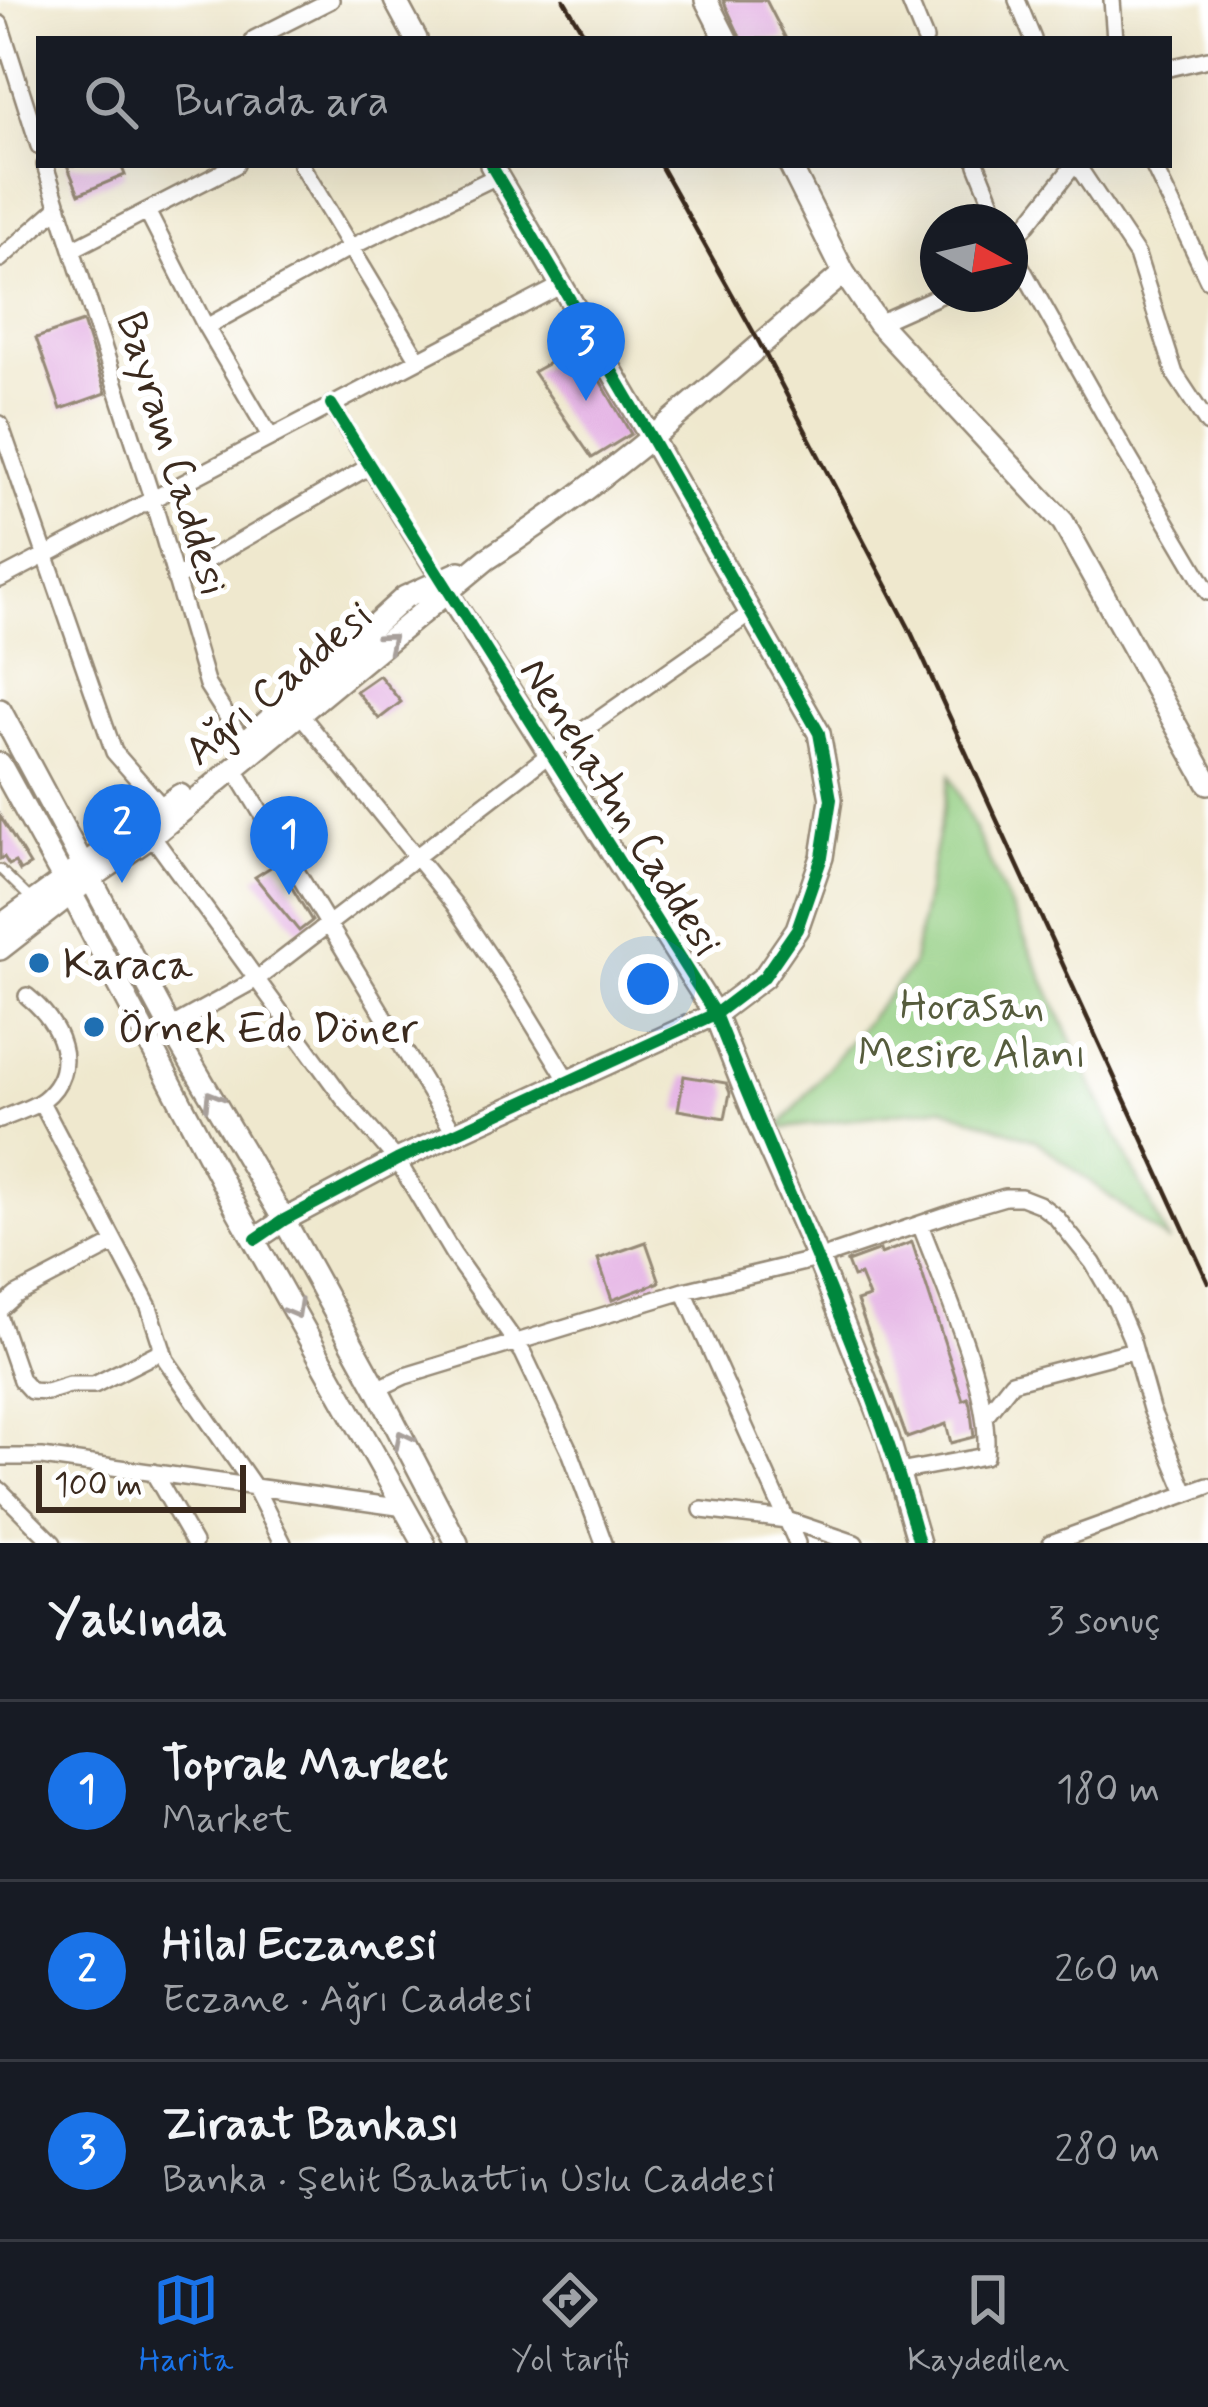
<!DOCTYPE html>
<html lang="tr">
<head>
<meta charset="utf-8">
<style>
	body { margin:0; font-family:Mynerve,sans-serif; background:#20242c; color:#f1f3f6 }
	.compass { position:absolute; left:920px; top:204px; width:108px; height:108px; border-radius:50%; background:#171b24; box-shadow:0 12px 48px #0002; rotate:98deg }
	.scale { position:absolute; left:36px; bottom:30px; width:210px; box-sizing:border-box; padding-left:12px; border:6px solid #3b2a1e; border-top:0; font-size:33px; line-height:42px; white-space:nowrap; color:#3b2a1e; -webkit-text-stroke:9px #fff; paint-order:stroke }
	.you { position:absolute; left:648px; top:984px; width:42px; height:42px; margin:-30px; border:9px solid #fff; border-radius:50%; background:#1a73e8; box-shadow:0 0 0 18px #1a73e833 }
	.badge { display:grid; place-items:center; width:78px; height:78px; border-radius:50%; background:#1a73e8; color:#fff; font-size:39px; font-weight:700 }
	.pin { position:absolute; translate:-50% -99px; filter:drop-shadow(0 3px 6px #0008) }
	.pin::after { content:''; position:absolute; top:63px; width:42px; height:36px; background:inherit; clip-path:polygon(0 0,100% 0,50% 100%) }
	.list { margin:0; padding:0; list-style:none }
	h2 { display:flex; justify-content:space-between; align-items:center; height:156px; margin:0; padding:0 48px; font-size:51px }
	h2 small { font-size:39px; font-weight:400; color:#9ea1a6 }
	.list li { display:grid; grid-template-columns:78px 1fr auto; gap:36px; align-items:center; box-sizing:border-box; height:180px; padding:0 48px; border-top:3px solid #363941 }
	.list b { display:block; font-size:45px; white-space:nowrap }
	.list p { margin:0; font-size:39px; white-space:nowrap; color:#9ea1a6 }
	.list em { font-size:39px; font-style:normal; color:#9ea1a6 }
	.icon { flex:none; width:66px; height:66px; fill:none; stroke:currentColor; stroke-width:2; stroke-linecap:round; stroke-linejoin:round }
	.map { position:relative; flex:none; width:1208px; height:1543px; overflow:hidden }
	.search { position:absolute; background:#171b24; box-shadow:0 12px 48px #0002; left:36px; right:36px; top:36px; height:132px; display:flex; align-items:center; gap:30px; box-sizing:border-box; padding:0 42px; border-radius:0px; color:#9ea1a6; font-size:45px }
	.sheet { height:696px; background:#171b24 }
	nav { display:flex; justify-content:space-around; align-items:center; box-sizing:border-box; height:168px; border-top:3px solid #363941; background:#171b24; font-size:33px; color:#9ea1a6 }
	nav a { display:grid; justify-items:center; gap:6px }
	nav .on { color:#1a73e8 }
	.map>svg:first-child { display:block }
	.green { fill:#94cf84; stroke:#687c51; stroke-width:3 }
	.building { fill:#e3afe3 }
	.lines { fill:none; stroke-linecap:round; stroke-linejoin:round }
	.lane-casing { stroke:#958976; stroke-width:12 }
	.street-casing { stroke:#958976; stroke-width:20 }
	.secondary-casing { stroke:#958976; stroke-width:26 }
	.lane { stroke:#fff; stroke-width:8 }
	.street { stroke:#fff; stroke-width:15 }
	.secondary { stroke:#fff; stroke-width:21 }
	.rail { stroke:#3b2a1e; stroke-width:4.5 }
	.cycleway-casing { stroke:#fff; stroke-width:20 }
	.cycleway { stroke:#00873e; stroke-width:12 }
	.oneway { stroke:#a79f9a }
	.poi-dot { fill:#1f6fb2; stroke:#fff; stroke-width:4.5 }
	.labels { text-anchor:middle; stroke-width:12; stroke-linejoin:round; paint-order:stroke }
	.street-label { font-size:42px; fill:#3b2a1e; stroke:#fff }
	.poi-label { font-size:42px; fill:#3b2a1e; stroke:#fff; text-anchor:start }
	.park-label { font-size:42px; fill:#565c3d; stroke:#fff }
</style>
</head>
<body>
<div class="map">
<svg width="1208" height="1543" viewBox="0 0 1208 1543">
	<rect width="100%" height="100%" fill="#fff"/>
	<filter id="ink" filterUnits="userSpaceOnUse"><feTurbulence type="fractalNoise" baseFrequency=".00833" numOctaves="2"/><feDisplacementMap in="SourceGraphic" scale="24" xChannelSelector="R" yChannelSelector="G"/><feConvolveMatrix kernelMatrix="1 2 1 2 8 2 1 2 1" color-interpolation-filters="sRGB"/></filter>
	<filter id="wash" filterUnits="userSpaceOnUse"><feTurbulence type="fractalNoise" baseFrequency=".004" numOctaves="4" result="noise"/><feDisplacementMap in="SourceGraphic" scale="48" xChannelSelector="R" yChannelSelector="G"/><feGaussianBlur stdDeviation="2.7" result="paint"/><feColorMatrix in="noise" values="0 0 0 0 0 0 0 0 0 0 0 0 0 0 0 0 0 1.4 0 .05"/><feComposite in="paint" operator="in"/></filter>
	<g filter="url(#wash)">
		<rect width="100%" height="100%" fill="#efe8ce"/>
		<path class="green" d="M950,775L1091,1083L1169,1242L1036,1140L941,1107L778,1129L912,966Z"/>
		<g id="blocks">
			<path class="building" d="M723,0H766L786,39H741Z
				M67,165H121L125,175L79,194Z
				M83,322L106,393L61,409L36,338Z
				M580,346L631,434L592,458L533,372Z
				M379,675L401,702L379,719L356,691Z
				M0,816L30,865L20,871L15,862L9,865L4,857L0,859Z
				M277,863L312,921L299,931L255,877Z
				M684,1076L726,1083L730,1093L725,1118L678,1110Z
				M646,1242L660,1282L612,1300L598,1259Z
				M912,1242L963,1400L968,1398L970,1405L974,1437L951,1443L946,1424L907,1438L857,1301L869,1297L860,1275L853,1277L847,1262L880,1250L881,1254Z"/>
		</g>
	</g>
	<g filter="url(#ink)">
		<use href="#blocks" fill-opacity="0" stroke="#958976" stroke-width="3"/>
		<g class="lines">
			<g class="lane-casing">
				<path id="lane" d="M0,869L33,901"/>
			</g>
			<g class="street-casing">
				<path id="street" d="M909,0L925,39
					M1017,0L1033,39
					M1112,0L1115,39
					M0,24L39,146
					M254,39L331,0
					M1169,68L1208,59
					M45,165L152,498L207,685L251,754
					M301,165L418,359
					M977,165L1000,222
					M1077,165L1137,255L1175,374L1208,424
					M1153,165L1208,280
					M147,211L206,327L270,436
					M1010,246L1074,165
					M1010,247L1126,453L1208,592
					M73,249L236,165
					M0,259L59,207
					M878,323L943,294
					M206,327L351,247L497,176
					M331,404L446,590
					M0,424L114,752L163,808
					M0,579L562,285
					M175,579L370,466
					M300,714L454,904L516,996L568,1081
					M234,768L455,1134
					M152,836L344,1099L397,1160L453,1254L523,1353L571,1454L604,1543
					M170,1027L257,979L551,753L751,613
					M41,1102L149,1307L166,1360L255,1488L283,1543
					M0,1120C14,1113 31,1109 43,1100C83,1068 59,1022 27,996
					M684,1291L797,1543
					M0,1309L16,1295L115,1243
					M0,1319L21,1380L31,1391L47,1392L69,1385H94L163,1350
					M377,1389L405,1376L684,1291L817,1259L964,1209L1005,1197H1021L1039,1204L1056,1217L1093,1263L1116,1303L1131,1338L1151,1409L1186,1493
					M985,1416L1012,1382L1134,1350
					M0,1457H42L405,1508
					M153,1472L194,1543
					M899,1472L985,1456C994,1397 942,1283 920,1224
					M0,1490L53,1543
					M702,1510L787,1520L855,1543
					M1051,1543L1208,1486"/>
			</g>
			<g class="secondary-casing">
				<path id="secondary" d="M395,0L416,39
					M706,0L726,39
					M790,165L844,273L878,323L1063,522L1208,783
					M447,592L715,1014L758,1124L821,1266L888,1437L919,1543
					M0,710L170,1027L284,1220L377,1389L457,1543
					M250,737L405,597L460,572
					M0,764L71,893L236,1208L424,1543
					M0,926L180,795
					M0,949L91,878L152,836L487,559C615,477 728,371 844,273
					M256,1239L284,1220L397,1160L715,1014L764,977L797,929L822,857L831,799L819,733L650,436L491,165"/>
			</g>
			<use href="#lane" class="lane"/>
			<use href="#street" class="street"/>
			<use href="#secondary" class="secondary"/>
			<path class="rail" d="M564,0L587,39
				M660,165L760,344L909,628L1208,1282"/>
			<g class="cycleway-casing">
				<path id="cycleway" d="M331,404L715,1014C784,1190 869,1360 919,1543
					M256,1239L284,1220L397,1160L715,1014L764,977L797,929L822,857L831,799L819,733L650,436L491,165"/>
			</g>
			<use href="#cycleway" class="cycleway"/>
		</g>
		<defs><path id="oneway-chevron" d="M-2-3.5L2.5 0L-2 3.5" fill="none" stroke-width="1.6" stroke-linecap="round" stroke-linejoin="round" transform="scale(3)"/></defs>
		<g class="oneway">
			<use href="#oneway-chevron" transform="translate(388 641) rotate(-40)"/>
			<use href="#oneway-chevron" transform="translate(212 1099) rotate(-121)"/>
			<use href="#oneway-chevron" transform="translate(295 1310) rotate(61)"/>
			<use href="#oneway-chevron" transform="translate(403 1439) rotate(-117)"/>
		</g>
	</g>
	<g class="poi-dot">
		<circle cx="39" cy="963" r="12"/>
		<circle cx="94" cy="1027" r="12"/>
	</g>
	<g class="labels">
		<g class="street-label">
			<text transform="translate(174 453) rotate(73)" y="15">Bayram Caddesi</text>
			<text transform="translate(277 682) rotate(-40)" y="15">Ağrı Caddesi</text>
			<text transform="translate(622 806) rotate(58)" y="15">Nenehatun Caddesi</text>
		</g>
		<g class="poi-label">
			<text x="63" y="978">Karaca</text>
			<text x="118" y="1042">Örnek Edo Döner</text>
		</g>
		<g class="park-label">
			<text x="972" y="1019">Horasan<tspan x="972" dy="48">Mesire Alanı</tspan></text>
		</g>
	</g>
</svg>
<svg class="compass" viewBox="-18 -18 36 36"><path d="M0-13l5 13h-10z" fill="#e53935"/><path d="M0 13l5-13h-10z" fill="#9ea1a6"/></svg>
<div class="scale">100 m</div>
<div class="you"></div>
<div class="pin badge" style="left:289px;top:895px">1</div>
<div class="pin badge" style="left:122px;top:883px">2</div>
<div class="pin badge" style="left:586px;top:401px">3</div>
<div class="search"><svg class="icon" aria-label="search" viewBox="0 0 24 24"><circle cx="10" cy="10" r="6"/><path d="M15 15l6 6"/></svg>Burada ara</div>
</div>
<section class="sheet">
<h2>Yakında<small>3 sonuç</small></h2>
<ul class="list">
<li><span class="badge">1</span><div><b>Toprak Market</b><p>Market</p></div><em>180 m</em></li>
<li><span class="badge">2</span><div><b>Hilal Eczanesi</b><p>Eczane · Ağrı Caddesi</p></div><em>260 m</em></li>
<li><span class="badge">3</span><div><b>Ziraat Bankası</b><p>Banka · Şehit Bahattin Uslu Caddesi</p></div><em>280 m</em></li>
</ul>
</section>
<nav>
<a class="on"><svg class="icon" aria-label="map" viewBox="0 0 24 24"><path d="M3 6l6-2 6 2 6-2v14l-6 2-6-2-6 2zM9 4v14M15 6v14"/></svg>Harita</a>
<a><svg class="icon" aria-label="directions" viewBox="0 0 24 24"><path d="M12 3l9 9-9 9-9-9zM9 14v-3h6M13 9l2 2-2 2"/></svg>Yol tarifi</a>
<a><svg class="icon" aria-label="saved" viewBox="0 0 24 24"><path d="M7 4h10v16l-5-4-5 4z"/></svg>Kaydedilen</a>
</nav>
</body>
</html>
